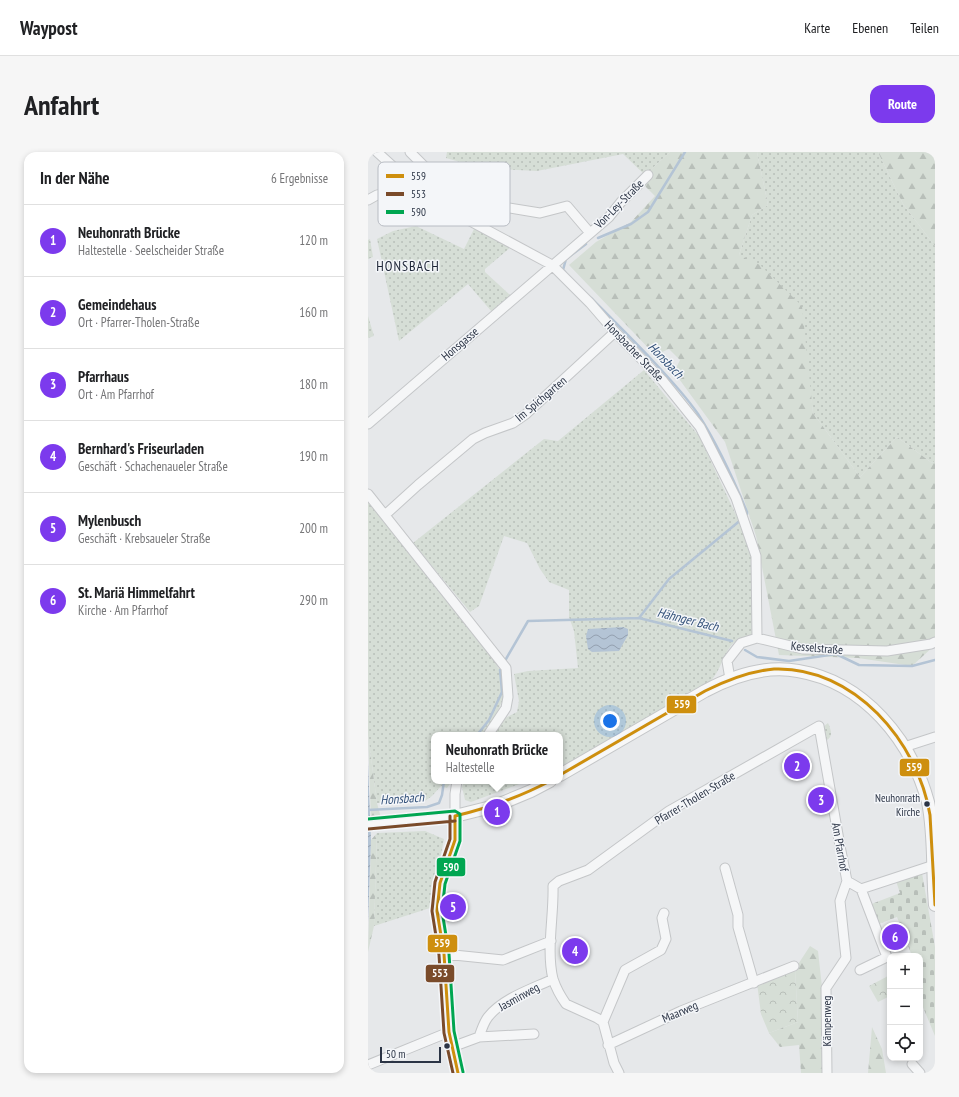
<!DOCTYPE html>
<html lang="de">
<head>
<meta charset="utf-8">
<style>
	body { margin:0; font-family:"PT Sans Narrow",sans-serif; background:#f6f6f6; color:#202124 }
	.controls { position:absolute; right:12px; bottom:12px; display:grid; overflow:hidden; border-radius:8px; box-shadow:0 2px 6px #0003 }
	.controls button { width:36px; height:36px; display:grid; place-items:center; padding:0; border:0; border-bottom:1px solid #e0e0e0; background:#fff; color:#202124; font:20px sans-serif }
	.scale { position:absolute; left:12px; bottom:10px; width:61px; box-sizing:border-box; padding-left:4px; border:2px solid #2b3445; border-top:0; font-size:11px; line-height:14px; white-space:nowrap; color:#2b3445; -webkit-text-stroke:3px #f4f6f9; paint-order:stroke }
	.you { position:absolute; left:242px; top:569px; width:14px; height:14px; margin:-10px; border:3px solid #fff; border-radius:50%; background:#1a73e8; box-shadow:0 0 0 6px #1a73e833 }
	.badge { display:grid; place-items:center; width:26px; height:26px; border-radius:50%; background:#7c3aed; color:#fff; font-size:13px; font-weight:700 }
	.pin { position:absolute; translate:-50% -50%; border:2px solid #fff; box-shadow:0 1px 4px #0006 }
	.popup { position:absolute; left:63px; top:580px; width:132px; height:52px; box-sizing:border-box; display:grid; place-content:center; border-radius:8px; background:#fff; filter:drop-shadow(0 1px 3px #0005); font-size:13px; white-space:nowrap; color:#757577 }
	.popup b { font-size:15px; color:#202124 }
	.popup::after { content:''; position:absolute; left:50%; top:100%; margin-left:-8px; border:8px solid transparent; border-top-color:#fff }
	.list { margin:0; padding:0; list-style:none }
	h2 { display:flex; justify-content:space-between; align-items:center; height:52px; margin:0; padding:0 16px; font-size:17px }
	h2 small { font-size:13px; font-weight:400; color:#757577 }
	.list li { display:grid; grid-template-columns:26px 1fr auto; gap:12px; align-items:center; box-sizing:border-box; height:72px; padding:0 16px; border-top:1px solid #e0e0e0 }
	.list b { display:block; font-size:15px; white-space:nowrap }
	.list p { margin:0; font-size:13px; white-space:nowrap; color:#757577 }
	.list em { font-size:13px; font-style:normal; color:#757577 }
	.icon { flex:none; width:22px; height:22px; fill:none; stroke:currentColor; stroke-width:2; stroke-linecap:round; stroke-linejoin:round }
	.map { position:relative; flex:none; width:567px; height:921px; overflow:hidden; border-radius:12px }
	header { display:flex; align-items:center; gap:24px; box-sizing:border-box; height:56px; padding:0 20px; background:#fff; border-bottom:1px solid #e0e0e0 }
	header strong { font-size:19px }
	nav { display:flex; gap:22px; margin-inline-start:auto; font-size:14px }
	.intro { display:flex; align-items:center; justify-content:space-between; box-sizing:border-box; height:96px; padding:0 24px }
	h1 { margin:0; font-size:28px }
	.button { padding:10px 18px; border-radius:12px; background:#7c3aed; color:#fff; font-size:14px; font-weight:700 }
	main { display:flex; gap:24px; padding:0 24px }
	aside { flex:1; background:#fff; border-radius:12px; box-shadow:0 2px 6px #0003 }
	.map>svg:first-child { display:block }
	.grass { fill:url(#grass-dots) }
	.forest { fill:url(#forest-firs) }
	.cemetery { fill:url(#cemetery-stones) }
	.park { fill:url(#park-crowns) }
	.water { fill:url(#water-waves) }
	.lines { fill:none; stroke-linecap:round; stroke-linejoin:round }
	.stream { stroke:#b4c4d5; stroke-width:2.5 }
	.street-casing { stroke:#c4c6c8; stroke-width:11 }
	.secondary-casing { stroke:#c4c6c8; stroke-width:14 }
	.street { stroke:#f5f6f7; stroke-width:9 }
	.secondary { stroke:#f8f8f8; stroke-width:12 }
	.bus-1-casing { stroke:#f4f6f9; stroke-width:6 }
	.bus-2-casing { stroke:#f4f6f9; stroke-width:6 }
	.bus-3-casing { stroke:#f4f6f9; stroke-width:6 }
	.bus-1 { stroke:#ce8f0e; stroke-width:3 }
	.bus-2 { stroke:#7a4b2a; stroke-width:3 }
	.bus-3 { stroke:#00a651; stroke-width:3 }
	.bus-dot { fill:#2b3445; stroke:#f4f6f9; stroke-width:1.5 }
	.labels { text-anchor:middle; stroke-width:3; stroke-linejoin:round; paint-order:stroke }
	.bus-label { font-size:11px; fill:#2b3445; stroke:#f4f6f9; text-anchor:end }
	.street-label { font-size:12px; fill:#2b3445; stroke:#f4f6f9 }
	.water-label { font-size:13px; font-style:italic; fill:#34527a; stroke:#f4f6f9 }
	.quarter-label { font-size:14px; letter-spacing:1px; fill:#1d2536; stroke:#f4f6f9 }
	.key { fill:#f4f6f9; stroke:#b8bcc3; stroke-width:1 }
	.key-label { font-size:11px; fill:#2b3445 }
	.line-badge { stroke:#f4f6f9; stroke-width:1.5 }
	.badge-label { font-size:11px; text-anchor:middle; font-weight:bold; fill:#fff }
</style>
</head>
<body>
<header>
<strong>Waypost</strong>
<nav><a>Karte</a><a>Ebenen</a><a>Teilen</a></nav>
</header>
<div class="intro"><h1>Anfahrt</h1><a class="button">Route</a></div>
<main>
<aside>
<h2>In der Nähe<small>6 Ergebnisse</small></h2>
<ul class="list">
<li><span class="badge">1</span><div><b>Neuhonrath Brücke</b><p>Haltestelle · Seelscheider Straße</p></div><em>120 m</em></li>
<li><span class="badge">2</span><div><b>Gemeindehaus</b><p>Ort · Pfarrer-Tholen-Straße</p></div><em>160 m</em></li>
<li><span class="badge">3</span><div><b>Pfarrhaus</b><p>Ort · Am Pfarrhof</p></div><em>180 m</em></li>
<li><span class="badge">4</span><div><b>Bernhard's Friseurladen</b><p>Geschäft · Schachenaueler Straße</p></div><em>190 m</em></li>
<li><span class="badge">5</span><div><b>Mylenbusch</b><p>Geschäft · Krebsaueler Straße</p></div><em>200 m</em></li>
<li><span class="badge">6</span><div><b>St. Mariä Himmelfahrt</b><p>Kirche · Am Pfarrhof</p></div><em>290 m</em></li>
</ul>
</aside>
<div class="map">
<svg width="567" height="921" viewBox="0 0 567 921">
	<defs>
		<pattern id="grass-dots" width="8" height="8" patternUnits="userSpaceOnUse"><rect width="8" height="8" fill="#d6ded6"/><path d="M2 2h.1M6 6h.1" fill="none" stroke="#b8bfb9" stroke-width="1.8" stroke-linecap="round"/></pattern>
		<pattern id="forest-firs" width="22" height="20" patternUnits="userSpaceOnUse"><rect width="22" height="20" fill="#d6ded6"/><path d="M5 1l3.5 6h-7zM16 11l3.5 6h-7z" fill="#b8bfb9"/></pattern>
		<pattern id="cemetery-stones" width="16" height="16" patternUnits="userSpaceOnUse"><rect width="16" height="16" fill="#d6ded6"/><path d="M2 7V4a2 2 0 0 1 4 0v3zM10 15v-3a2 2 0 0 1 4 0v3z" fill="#b8bfb9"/></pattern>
		<pattern id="park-crowns" width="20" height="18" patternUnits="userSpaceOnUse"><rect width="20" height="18" fill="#d6ded6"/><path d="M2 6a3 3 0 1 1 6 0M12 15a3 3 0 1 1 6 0" fill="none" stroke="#b8bfb9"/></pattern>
		<pattern id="water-waves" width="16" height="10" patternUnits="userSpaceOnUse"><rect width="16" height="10" fill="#b4c4d5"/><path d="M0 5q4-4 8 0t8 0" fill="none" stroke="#93a0af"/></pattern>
	</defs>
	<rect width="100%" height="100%" fill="#e6e8ea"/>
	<path class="grass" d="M79,0H302L277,23L255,2L169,19L113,16L78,6Z
		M389,0H510L535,52L567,94V309L564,311L529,285L492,325L445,261L439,214L371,103L384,63L400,53Z
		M48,74L96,97L107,75L143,95L117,117V120L143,144L124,160L100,132L31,189L9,87L25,79Z
		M2,87L5,105L0,107V88Z
		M0,164L6,184L0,186Z
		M276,218L331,284L369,365L374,361L385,404L387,483C381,485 373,486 368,489C355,498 353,522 340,531L192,617V583H125L137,566L149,560L151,549L146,522L160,519L210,516L206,479L201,465V438L181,430L172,417L159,391L136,384L111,454L102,460L45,391L176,287L190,289Z
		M0,346L126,506L130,516L136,518L137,543L126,567L115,583H66V629H84L79,636L73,634L64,644L57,649L9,651L0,583Z
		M460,571C463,578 466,585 457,589L455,575Z
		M96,629H170L164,632L154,631L103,650L97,648L94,635Z
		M57,679L76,687L62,756L6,774L9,681Z"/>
	<path class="forest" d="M302,0H389L400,53L384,63L371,103L392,113L434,154L445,261L492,325L529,285L564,311L567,309V493L544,514L490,506L411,503L388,384L357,290L306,220L312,208L301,197L287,203L201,113L228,90L263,70L287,44L277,34V23Z
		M510,0H567V94L535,52Z
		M0,583L9,651L13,666H3Z
		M9,681L6,774L0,800L3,688Z
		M442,794L450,799L454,835L453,861L455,877L457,921H433L431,893L412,895L401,881L430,870L427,817Z
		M504,875L514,897L518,921H500Z"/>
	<path class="cemetery" d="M554,721L567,795V884L552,848V804H544L529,765L508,773L501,753L532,741L528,729Z"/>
	<path class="park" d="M427,817L430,870L401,881L393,862L389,831Z
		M522,823V844L510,850L501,834Z"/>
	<path class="water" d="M255,475L260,477V483L251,499L224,500L220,497L218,484L220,477Z
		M0,611L3,688L0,770Z"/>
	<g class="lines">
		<path class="stream" d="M230,86L263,72L280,60L317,0
			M197,120L195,118L198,107L218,92
			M223,146C244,167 265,188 285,209C301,226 317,243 330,262C350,293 365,326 379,360V362
			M271,466L364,489
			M377,498L389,505L421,509L468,502L491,513L544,514L567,508
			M138,507L160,469L271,466L301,427L374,367
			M109,583L121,568L134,540L132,518
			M0,658L59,655L71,651L74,643L76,629"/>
		<g class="street-casing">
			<path id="street" d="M9,0L52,39
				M42,0L92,50
				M0,48L9,43L32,38L52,39L71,47L91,63L184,113L222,151L247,180L295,229L332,275L368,346L388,404L389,486
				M72,48L129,54L172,61L199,54L222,81
				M0,272L241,65L253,50L280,23
				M0,342L138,516L140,545L138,556L120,583
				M17,363L50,333L105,287L117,281L145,271L158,262L247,180
				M362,527L359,509L373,491L389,486L435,497L519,499L563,492L567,490
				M536,595L567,585
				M89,629L87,642V688L72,731L69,759L76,802L81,880L90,921
				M357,716L370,763V775L386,831
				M479,729L493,737L519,805L492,818
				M493,737L566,713
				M76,802L135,808L183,789
				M235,870L257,818L293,798L298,787L294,766L296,761
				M111,885L166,882
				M240,893L313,859L426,814
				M84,895L111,885C113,879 116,870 120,865C135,846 164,837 185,827
				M544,912L552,921
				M0,913L81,880
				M251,921L246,911L235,870L229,866L198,852C193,845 188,836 185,827C178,798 186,764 185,734L191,729L220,718L301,659L451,574L472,694L479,729L472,749L478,806L458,836L459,921"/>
		</g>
		<g class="secondary-casing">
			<path id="secondary" d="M192,623L337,539C365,524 398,513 430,519C496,530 543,588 560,650C567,684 564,719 567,753
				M0,672L87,664L127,654L163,639L182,629"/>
		</g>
		<use href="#street" class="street"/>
		<use href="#secondary" class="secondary"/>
		<g class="bus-1-casing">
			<path id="bus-1" d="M192,623L337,539C359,528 382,519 406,517C486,514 550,590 562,663L567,753
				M87,664V688L72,731L69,759L76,802L81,880L90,921
				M87,664C120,656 152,645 182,629"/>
		</g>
		<g class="bus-2-casing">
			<path id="bus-2" d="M82,664V687L67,730L64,759L71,803L76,881L85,921
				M0,677L87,669"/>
		</g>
		<g class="bus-3-casing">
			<path id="bus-3" d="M0,667L87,659L92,662V689L77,732L74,759L81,802L86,879L95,920"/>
		</g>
		<use href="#bus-1" class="bus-1"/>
		<use href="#bus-2" class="bus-2"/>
		<use href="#bus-3" class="bus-3"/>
	</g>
	<g class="bus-dot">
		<circle cx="559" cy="652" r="3.5"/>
		<circle cx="79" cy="894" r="3.5"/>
	</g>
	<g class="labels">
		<g class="bus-label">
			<text x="552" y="650">Neuhonrath<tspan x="552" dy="14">Kirche</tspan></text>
		</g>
		<g class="street-label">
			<text transform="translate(251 52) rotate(-45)" y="4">Von-Ley-Straße</text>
			<text transform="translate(92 192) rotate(-40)" y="4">Honsgasse</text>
			<text transform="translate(266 199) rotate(46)" y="4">Honsbacher Straße</text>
			<text transform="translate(173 247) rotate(-40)" y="4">Im Spichgarten</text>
			<text transform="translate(449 496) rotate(5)" y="4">Kesselstraße</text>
			<text transform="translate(327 646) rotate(-31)" y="4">Pfarrer-Tholen-Straße</text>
			<text transform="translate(472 695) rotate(80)" y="4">Am Pfarrhof</text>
			<text transform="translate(151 845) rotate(-29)" y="4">Jasminweg</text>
			<text transform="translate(312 860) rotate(-23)" y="4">Maarweg</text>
			<text transform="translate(459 869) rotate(-90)" y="4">Kämpenweg</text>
		</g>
		<g class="water-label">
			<text transform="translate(298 208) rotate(46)" y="5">Honsbach</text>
			<text transform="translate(320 467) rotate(14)" y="5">Hähnger Bach</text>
			<text transform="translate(34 646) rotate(-4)" y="5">Honsbach</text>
		</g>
		<g class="quarter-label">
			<text x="40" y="119">HONSBACH</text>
		</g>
	</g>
	<rect x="10" y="10" width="132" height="64" rx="6" class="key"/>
	<rect x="18" y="22" width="18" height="4" fill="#ce8f0e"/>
	<rect x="18" y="40" width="18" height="4" fill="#7a4b2a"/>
	<rect x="18" y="58" width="18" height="4" fill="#00a651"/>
	<g class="key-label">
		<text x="43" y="28">559</text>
		<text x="43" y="46">553</text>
		<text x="43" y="64">590</text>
	</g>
	<g class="line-badge">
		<rect x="298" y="543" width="31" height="19" rx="4" fill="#ce8f0e"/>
		<rect x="531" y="606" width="31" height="19" rx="4" fill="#ce8f0e"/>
		<rect x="68" y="705" width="30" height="20" rx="4" fill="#00a651"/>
		<rect x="59" y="782" width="31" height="19" rx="4" fill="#ce8f0e"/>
		<rect x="57" y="812" width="30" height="19" rx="4" fill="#7a4b2a"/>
	</g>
	<g class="badge-label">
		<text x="314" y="556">559</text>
		<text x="546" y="619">559</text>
		<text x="83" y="719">590</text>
		<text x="74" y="795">559</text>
		<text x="72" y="825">553</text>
	</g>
</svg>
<div class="controls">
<button>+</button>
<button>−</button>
<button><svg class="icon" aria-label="locate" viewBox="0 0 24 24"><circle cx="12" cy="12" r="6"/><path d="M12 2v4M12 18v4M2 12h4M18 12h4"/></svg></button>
</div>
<div class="scale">50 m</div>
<div class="you"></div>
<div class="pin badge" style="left:129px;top:660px">1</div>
<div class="popup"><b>Neuhonrath Brücke</b>Haltestelle</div>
<div class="pin badge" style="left:429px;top:614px">2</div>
<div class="pin badge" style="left:453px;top:648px">3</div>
<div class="pin badge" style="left:207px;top:799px">4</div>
<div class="pin badge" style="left:85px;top:755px">5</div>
<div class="pin badge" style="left:527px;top:785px">6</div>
</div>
</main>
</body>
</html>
